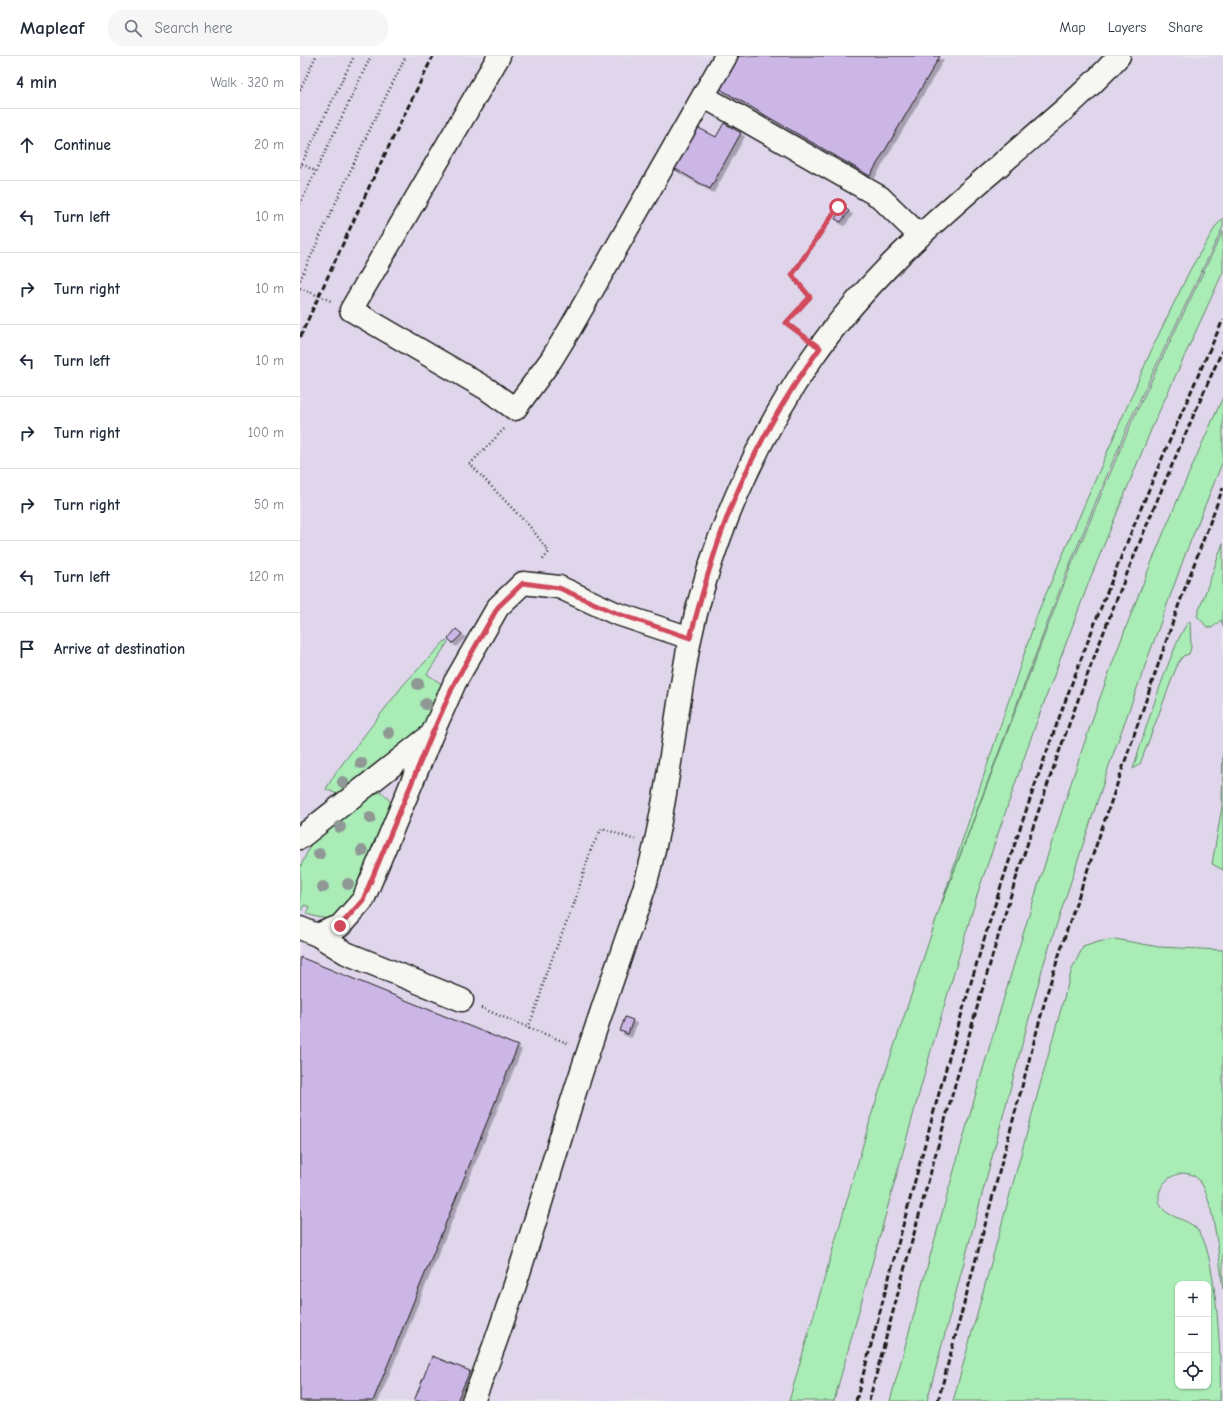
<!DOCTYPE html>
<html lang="en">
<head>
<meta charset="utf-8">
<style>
	body { margin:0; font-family:"Comic Neue",sans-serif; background:#f6f6f7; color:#1f2937 }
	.controls { position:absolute; right:12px; bottom:12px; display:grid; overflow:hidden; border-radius:8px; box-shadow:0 1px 3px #0004 }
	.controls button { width:36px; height:36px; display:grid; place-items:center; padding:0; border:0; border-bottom:1px solid #e0e1e3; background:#fff; color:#1f2937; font:20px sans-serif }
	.stop { position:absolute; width:12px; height:12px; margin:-9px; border:3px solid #d1495b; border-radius:50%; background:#fff }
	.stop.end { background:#d1495b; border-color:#fff; box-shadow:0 1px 4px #0008 }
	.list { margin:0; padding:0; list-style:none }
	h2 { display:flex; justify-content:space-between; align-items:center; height:52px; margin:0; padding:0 16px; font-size:17px }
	h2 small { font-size:13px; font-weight:400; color:#747a83 }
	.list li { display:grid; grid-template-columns:26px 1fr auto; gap:12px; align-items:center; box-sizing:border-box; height:72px; padding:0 16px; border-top:1px solid #e0e1e3 }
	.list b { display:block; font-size:15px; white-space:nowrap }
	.list em { font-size:13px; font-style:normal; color:#747a83 }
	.icon { flex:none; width:22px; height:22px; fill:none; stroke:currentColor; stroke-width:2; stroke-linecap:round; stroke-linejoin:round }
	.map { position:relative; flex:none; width:923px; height:1345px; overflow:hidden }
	header { display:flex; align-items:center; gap:24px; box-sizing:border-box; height:56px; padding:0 20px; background:#fff; border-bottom:1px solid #e0e1e3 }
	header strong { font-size:19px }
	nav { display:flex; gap:22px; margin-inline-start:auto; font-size:14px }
	.search { width:280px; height:36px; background:#f6f6f7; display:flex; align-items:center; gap:10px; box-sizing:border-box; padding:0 14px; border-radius:16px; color:#747a83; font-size:15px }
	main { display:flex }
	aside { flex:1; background:#fff }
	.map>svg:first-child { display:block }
	.built { fill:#e0d6ec; fill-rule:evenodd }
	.green { fill:#a9ecb6; stroke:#628469; fill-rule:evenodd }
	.building { fill:#ccb6e6; stroke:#1c1c1c; filter:url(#shadow) }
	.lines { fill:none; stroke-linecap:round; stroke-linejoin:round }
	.minor-casing { stroke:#1c1c1c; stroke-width:25 }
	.path { stroke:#1c1c1c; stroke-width:2.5; stroke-dasharray:1 3; stroke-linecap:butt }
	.minor { stroke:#f6f6f2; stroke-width:22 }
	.rail { stroke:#1c1c1c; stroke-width:3; stroke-dasharray:6 3; stroke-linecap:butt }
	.tree { fill:#8f9894 }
	.route { stroke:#d1495b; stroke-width:5 }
</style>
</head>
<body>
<header>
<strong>Mapleaf</strong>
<div class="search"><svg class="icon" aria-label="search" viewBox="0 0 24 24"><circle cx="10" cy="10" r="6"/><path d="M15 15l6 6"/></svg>Search here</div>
<nav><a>Map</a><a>Layers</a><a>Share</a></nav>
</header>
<main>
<aside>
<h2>4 min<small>Walk · 320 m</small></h2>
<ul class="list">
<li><svg class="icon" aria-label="ahead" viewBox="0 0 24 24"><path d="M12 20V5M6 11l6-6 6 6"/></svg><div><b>Continue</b></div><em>20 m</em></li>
<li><svg class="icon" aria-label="left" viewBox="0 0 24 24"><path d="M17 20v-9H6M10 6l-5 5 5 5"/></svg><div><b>Turn left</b></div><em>10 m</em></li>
<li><svg class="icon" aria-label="right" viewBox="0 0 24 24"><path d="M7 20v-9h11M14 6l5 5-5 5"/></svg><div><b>Turn right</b></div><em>10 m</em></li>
<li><svg class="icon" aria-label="left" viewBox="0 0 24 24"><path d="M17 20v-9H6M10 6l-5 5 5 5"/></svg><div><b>Turn left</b></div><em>10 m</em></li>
<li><svg class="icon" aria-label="right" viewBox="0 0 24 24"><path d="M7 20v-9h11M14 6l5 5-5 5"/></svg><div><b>Turn right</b></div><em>100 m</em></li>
<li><svg class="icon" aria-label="right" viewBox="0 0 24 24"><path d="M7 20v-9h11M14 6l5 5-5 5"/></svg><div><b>Turn right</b></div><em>50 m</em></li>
<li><svg class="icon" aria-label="left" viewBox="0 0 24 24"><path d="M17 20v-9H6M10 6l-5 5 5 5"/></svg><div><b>Turn left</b></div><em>120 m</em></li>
<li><svg class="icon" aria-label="arrive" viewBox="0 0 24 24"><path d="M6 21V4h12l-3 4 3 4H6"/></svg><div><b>Arrive at destination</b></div></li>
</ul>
</aside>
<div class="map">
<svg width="923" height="1345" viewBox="0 0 923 1345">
	<defs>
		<filter id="shadow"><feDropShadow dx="3.5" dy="3.5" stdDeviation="0" flood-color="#0004"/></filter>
	</defs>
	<rect width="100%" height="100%" fill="#e9e3ee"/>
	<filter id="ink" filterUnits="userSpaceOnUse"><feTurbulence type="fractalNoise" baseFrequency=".025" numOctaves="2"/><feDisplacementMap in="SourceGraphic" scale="8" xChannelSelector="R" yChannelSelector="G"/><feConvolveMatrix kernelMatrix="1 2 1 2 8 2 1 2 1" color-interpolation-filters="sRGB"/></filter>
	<g filter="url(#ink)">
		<path class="built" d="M0,0H923V1345H0ZM878,1228H908V1330H878Z"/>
		<path class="green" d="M923,162V171L831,362L767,515L642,847L769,515L833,363L923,175V216L853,369L790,523L733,676L679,833L632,991L534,1345H489L573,1054L738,556L854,288L891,212L916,170Z
			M923,341V405L885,499L810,707L743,910L627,1345H590C650,1128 709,911 781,697C821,576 870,457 923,341Z
			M923,487V570L921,564L912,572L907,571L897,560Z
			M890,565L891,592L889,598L883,600L878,607L840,708L833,713C840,690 876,574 890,565Z
			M146,584L148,586L127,618L146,631L131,666L41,740L26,733L36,716L104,628Z
			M923,695V814L912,808L922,751Z
			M73,736L83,737L93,749L57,842L30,863L17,861L7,858L10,851L4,849L1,855L0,854V812L14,781Z
			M815,883L859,891L923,894V1233C920,1209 914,1146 901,1127C893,1114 878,1115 867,1124C862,1129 860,1133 859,1139C857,1164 889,1159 900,1177C917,1203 922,1312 920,1345H653L772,913L783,891L798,886ZM878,1228H908V1330H878Z"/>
		<path class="building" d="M439,0H640L570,120L420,33Z
			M424,67L441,77L410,133L372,111L395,70L416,81Z
			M542,151L549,155L541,166L535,163Z
			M156,573L162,578L153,587L148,583Z
			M0,901L218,990L73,1345H0Z
			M325,961L333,964L328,978L320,975Z
			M132,1300L170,1315L157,1345H114Z"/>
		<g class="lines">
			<g class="minor-casing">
				<path id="minor" d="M199,0L51,254L187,333L215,353L251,304L270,273L426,0
					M403,40L580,141L620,180
					M0,782L131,679
					M0,872L17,879L40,870L63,844L132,678L155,626L198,551L223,527L259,531L315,557L390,582
					M17,879L46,897L162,944
					M173,1345C212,1249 241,1144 272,1045C288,996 304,947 321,899C329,874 339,850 346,826C368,746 374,664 390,583C411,485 456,384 512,302C563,228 632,167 700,109C741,73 783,40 819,0"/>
			</g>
			<path class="path" d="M0,34L16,0
				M2,108L15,115
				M0,111L54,0
				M0,148L71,0
				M0,224L66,81L106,0
				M0,232L31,245
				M501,279L486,266L510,241L493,223V215L518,182L534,154L544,146
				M204,373L170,408L232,473L249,496L241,506
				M181,952L267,987
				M228,972L240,941L245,920L274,848L291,793L302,772L335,784"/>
			<use href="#minor" class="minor"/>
			<path class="rail" d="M0,281L70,129L133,0
				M556,1345C602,1175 645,1004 699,836C762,641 838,451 923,264
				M569,1345C614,1178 658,1010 709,845C768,657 842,473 923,293
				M638,1345L747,937L767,874L879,548L923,432"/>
		</g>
		<g class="tree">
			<circle cx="118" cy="628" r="6"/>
			<circle cx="126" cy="648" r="6"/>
			<circle cx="89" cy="677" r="6"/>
			<circle cx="61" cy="707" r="6"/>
			<circle cx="43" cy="726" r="6"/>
			<circle cx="70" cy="762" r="6"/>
			<circle cx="40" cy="771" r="6"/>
			<circle cx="62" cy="795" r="6"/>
			<circle cx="19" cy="798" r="6"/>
			<circle cx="48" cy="828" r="6"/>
			<circle cx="23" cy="831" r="6"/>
		</g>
	</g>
	<g class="lines" filter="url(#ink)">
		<path class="route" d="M40,870L63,844L132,678L155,626L198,551L223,527L259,532L316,557L390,582C402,538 414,494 431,451C452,398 486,338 520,292L486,267L510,241L492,219L538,151"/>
	</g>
</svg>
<div class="controls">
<button>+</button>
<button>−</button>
<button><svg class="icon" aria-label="locate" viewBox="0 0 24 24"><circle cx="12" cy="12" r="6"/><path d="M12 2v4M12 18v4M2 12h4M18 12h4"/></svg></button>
</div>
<div class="stop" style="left:538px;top:151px"></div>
<div class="stop end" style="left:40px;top:870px"></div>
</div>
</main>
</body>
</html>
